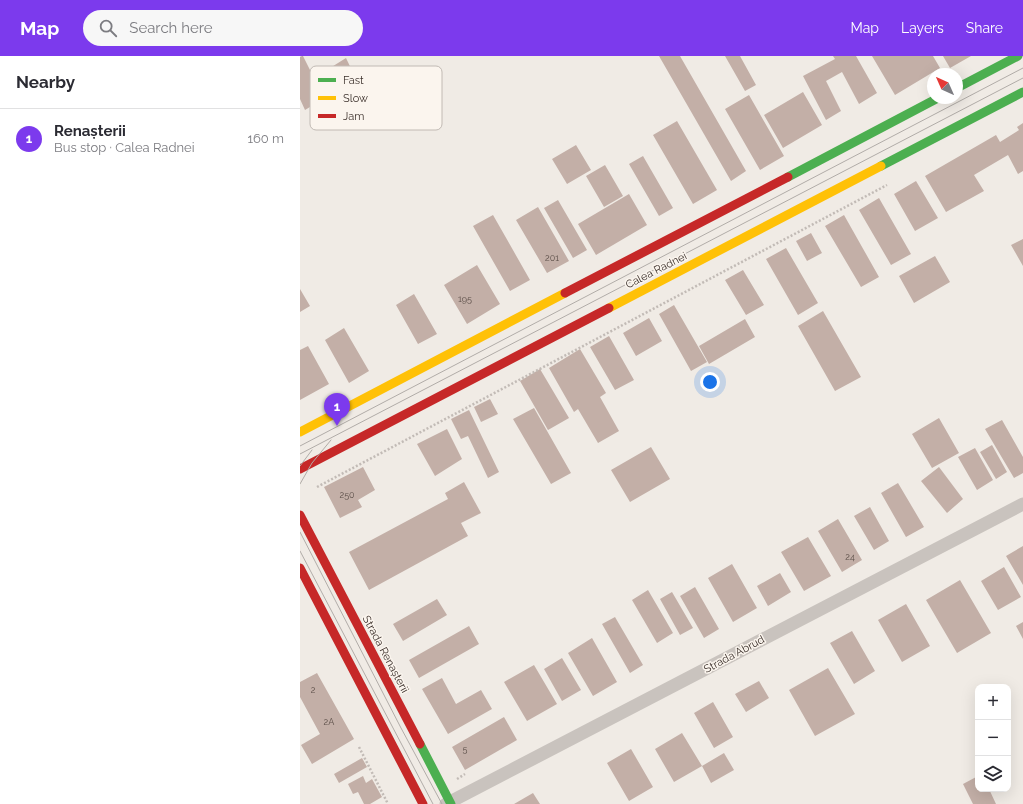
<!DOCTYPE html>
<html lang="en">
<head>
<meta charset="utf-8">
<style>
	body { margin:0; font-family:Raleway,sans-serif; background:#f7f7f7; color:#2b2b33 }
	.controls { position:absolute; right:12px; bottom:12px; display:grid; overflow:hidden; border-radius:8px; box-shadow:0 4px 16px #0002 }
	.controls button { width:36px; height:36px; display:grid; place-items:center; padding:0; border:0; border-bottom:1px solid #e1e1e2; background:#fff; color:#2b2b33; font:20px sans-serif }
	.compass { position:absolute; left:627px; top:12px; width:36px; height:36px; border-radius:50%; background:#fff; box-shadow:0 4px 16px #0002; rotate:315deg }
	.you { position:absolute; left:410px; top:326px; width:14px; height:14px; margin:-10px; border:3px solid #fff; border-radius:50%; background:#1a73e8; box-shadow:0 0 0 6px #1a73e833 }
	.badge { display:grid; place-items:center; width:26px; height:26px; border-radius:50%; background:#7c3aed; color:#fff; font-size:13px; font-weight:700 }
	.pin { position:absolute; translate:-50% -33px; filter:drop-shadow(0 1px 2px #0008) }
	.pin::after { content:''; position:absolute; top:21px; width:14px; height:12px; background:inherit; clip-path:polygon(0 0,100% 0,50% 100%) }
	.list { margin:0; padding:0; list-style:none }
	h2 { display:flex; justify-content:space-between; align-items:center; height:52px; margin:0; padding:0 16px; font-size:17px }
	h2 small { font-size:13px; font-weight:400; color:#7c7c81 }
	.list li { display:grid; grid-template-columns:26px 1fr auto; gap:12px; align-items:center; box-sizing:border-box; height:60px; padding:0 16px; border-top:1px solid #e1e1e2 }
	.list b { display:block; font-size:15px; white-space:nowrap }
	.list p { margin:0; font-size:13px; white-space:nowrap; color:#7c7c81 }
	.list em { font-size:13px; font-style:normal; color:#7c7c81 }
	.icon { flex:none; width:22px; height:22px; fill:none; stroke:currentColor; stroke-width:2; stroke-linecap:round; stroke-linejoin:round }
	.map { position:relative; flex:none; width:723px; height:748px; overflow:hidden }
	header { display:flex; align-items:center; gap:24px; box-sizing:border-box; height:56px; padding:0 20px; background:#7c3aed; color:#fff }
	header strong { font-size:19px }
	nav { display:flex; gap:22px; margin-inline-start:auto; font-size:14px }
	.search { width:280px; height:36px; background:#f7f7f7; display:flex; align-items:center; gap:10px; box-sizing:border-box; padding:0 14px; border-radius:22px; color:#7c7c81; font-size:15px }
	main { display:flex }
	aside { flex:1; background:#fff }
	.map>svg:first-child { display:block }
	.building { fill:#c3afa7 }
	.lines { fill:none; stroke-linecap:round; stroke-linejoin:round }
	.path { stroke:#c2bbb6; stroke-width:2.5; stroke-dasharray:2 2; stroke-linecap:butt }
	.street { stroke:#c9c3be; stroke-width:13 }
	.fast { stroke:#4caf50; stroke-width:9 }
	.slow { stroke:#ffc107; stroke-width:9 }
	.jam { stroke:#c62828; stroke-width:9 }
	.tram { stroke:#b1aca8; stroke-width:1 }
	.labels { text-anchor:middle; stroke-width:3; stroke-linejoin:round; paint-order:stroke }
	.number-label { font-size:9px; fill:#5d504a }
	.street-label { font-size:11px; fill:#3b302b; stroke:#fbf5ee }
	.key { fill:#fbf5ee; stroke:#c1bab4; stroke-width:1 }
	.key-label { font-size:11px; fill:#3b302b }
</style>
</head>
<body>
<header>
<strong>Map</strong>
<div class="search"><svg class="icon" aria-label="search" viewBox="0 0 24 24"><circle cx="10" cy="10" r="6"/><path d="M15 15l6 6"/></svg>Search here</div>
<nav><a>Map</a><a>Layers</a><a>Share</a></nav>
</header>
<main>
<aside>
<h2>Nearby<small></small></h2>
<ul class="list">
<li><span class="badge">1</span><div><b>Renașterii</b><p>Bus stop · Calea Radnei</p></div><em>160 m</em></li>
</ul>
</aside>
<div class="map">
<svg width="723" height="748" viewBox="0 0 723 748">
	<rect width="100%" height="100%" fill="#f0ebe5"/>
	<path class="building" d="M2,0H3L14,22L46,2L56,23L5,54L0,43V1Z
		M359,0H380L446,115L431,125Z
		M425,0H440L456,29L445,35Z
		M533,0H556L577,37L559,48L542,16L526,25L541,55L526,64L503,20L535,3Z
		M572,0H633L640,12L595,39Z
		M643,0H671L650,12Z
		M503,36L522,69L483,92L464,59Z
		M449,39L484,100L460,114L425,53Z
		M377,65L417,134L393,148L353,79Z
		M723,67V115L718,118L708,99L674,119L684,135L646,156L625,120L696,79L700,86L719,74L717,71Z
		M276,89L291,114L267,128L252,103Z
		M343,100L373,152L359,160L329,108Z
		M305,109L323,140L304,151L286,120Z
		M616,125L638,162L615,175L594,138Z
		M329,138L347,169L296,199L278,168Z
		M579,142L611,198L591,209L559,154Z
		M258,144L287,194L273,202L244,152Z
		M238,151L269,205L247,217L216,164Z
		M193,159L230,224L210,235L173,170Z
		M544,159L579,221L561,231L525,170Z
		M511,177L522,197L507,205L496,185Z
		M723,183V210L711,189Z
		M486,192L518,247L498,259L466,203Z
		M635,200L650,226L614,247L599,220Z
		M177,209L200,248L167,268L144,229Z
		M443,214L464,249L446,259L425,224Z
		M0,233L10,250L0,256Z
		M114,238L137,278L118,288L96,249Z
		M374,249L407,306L391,315L359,258Z
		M523,255L561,321L535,335L498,270Z
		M349,262L362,285L336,300L323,277Z
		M445,263L455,281L409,308L399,290Z
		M44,272L69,315L49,327L25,284Z
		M309,280L334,324L315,334L290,291Z
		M8,290L29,328L0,344V294Z
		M280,293L306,337L300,341L319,375L298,387L278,353L274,356L249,312Z
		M240,313L269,362L248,374L220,325Z
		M190,343L198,358L181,366L174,351Z
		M234,352L271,417L251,428L213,363Z
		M169,354L199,416L188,422L168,380L161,383L151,363Z
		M639,362L659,397L632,412L612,378Z
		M702,364L723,401V417L714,422L685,373Z
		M147,373L162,403L135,420L117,388Z
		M692,389L707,416L696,423L680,396Z
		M351,391L370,423L330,446L311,414Z
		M675,392L693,424L677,434L658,401Z
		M63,411L75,434L58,444L62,451L40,462L24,431Z
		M639,411L663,443L647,457L621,425Z
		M164,426L181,457L161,467L168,480L69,534L49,496L148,443L145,437Z
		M598,427L624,471L606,481L581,437Z
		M570,451L589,485L574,494L554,460Z
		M538,463L562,504L542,516L518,475Z
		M508,481L531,520L504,535L481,496Z
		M723,490V529L706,500Z
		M432,508L457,552L433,566L408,522Z
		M704,511L721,541L698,554L681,525Z
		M480,517L491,536L468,550L457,530Z
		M660,524L691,577L657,597L626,544Z
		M395,531L419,573L404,582L380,540Z
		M348,534L373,577L357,587L332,544Z
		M372,536L393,572L380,579L360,543Z
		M137,543L147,559L103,585L93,568Z
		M606,548L630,590L602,606L578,564Z
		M315,561L343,609L330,617L302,568Z
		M723,566V583L716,570Z
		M169,570L179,588L119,622L109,604Z
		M552,575L575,615L554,628L530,587Z
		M292,582L317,626L293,640L268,597Z
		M262,602L281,634L262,645L244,613Z
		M234,609L257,648L227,665L204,626Z
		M528,612L555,658L515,680L489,634Z
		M17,617L54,683L12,708L1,689L20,678L0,641V626Z
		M142,622L156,648L181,634L192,653L148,678L122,633Z
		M459,625L469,642L446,656L435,638Z
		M413,646L433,681L414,692L394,657Z
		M204,661L217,684L165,714L152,691Z
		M382,677L402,710L374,726L355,693Z
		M331,693L353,731L329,745L307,707Z
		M424,697L434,714L411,727L402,710Z
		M62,702L67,711L39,727L34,718Z
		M63,720L66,727L72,723L82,741L70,748H64L58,736L53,738L48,728Z
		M678,720V733H689L696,748H673L663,728Z
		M233,737L240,748H214Z"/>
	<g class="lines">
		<path class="path" d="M17,431L587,129
			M59,691L88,748
			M157,723L165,718"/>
		<path class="street" d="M146,748L723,448"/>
		<path class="fast" d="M657,32L718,0
			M581,110L723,36
			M488,121L638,42
			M120,688L151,748"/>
		<path class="slow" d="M309,252L581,110
			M0,376L265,237"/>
		<path class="jam" d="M265,237L488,121
			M0,413L309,252
			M0,459L120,688
			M0,512L123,748"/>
		<path class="tram" d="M0,390L723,12
			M0,398L723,22
			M0,410L12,394
			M0,428L12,407L31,384
			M0,476L101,672L142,748
			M0,495L133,748"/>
	</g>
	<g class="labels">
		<g class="number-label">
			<text x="252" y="205">201</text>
			<text x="165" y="246">195</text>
			<text x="47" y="442">250</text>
			<text x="550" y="504">24</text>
			<text x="13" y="637">2</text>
			<text x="29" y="669">2A</text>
			<text x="165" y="696">5</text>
		</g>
		<g class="street-label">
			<text transform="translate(356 214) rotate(-27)" y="4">Calea Radnei</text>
			<text transform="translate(86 598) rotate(62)" y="4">Strada Renașterii</text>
			<text transform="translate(434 598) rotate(-28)" y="4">Strada Abrud</text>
		</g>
	</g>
	<rect x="10" y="10" width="132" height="64" rx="6" class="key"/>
	<rect x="18" y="22" width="18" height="4" fill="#4caf50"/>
	<rect x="18" y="40" width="18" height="4" fill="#ffc107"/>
	<rect x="18" y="58" width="18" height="4" fill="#c62828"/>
	<g class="key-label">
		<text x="43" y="28">Fast</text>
		<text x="43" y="46">Slow</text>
		<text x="43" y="64">Jam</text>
	</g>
</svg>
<div class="controls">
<button>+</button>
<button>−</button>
<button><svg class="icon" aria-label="layers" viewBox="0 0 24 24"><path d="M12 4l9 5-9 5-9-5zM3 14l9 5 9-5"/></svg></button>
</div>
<svg class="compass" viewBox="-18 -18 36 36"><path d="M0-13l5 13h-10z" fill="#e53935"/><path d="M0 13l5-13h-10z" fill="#7c7c81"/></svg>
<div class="you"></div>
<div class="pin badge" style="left:37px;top:370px">1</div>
</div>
</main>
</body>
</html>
